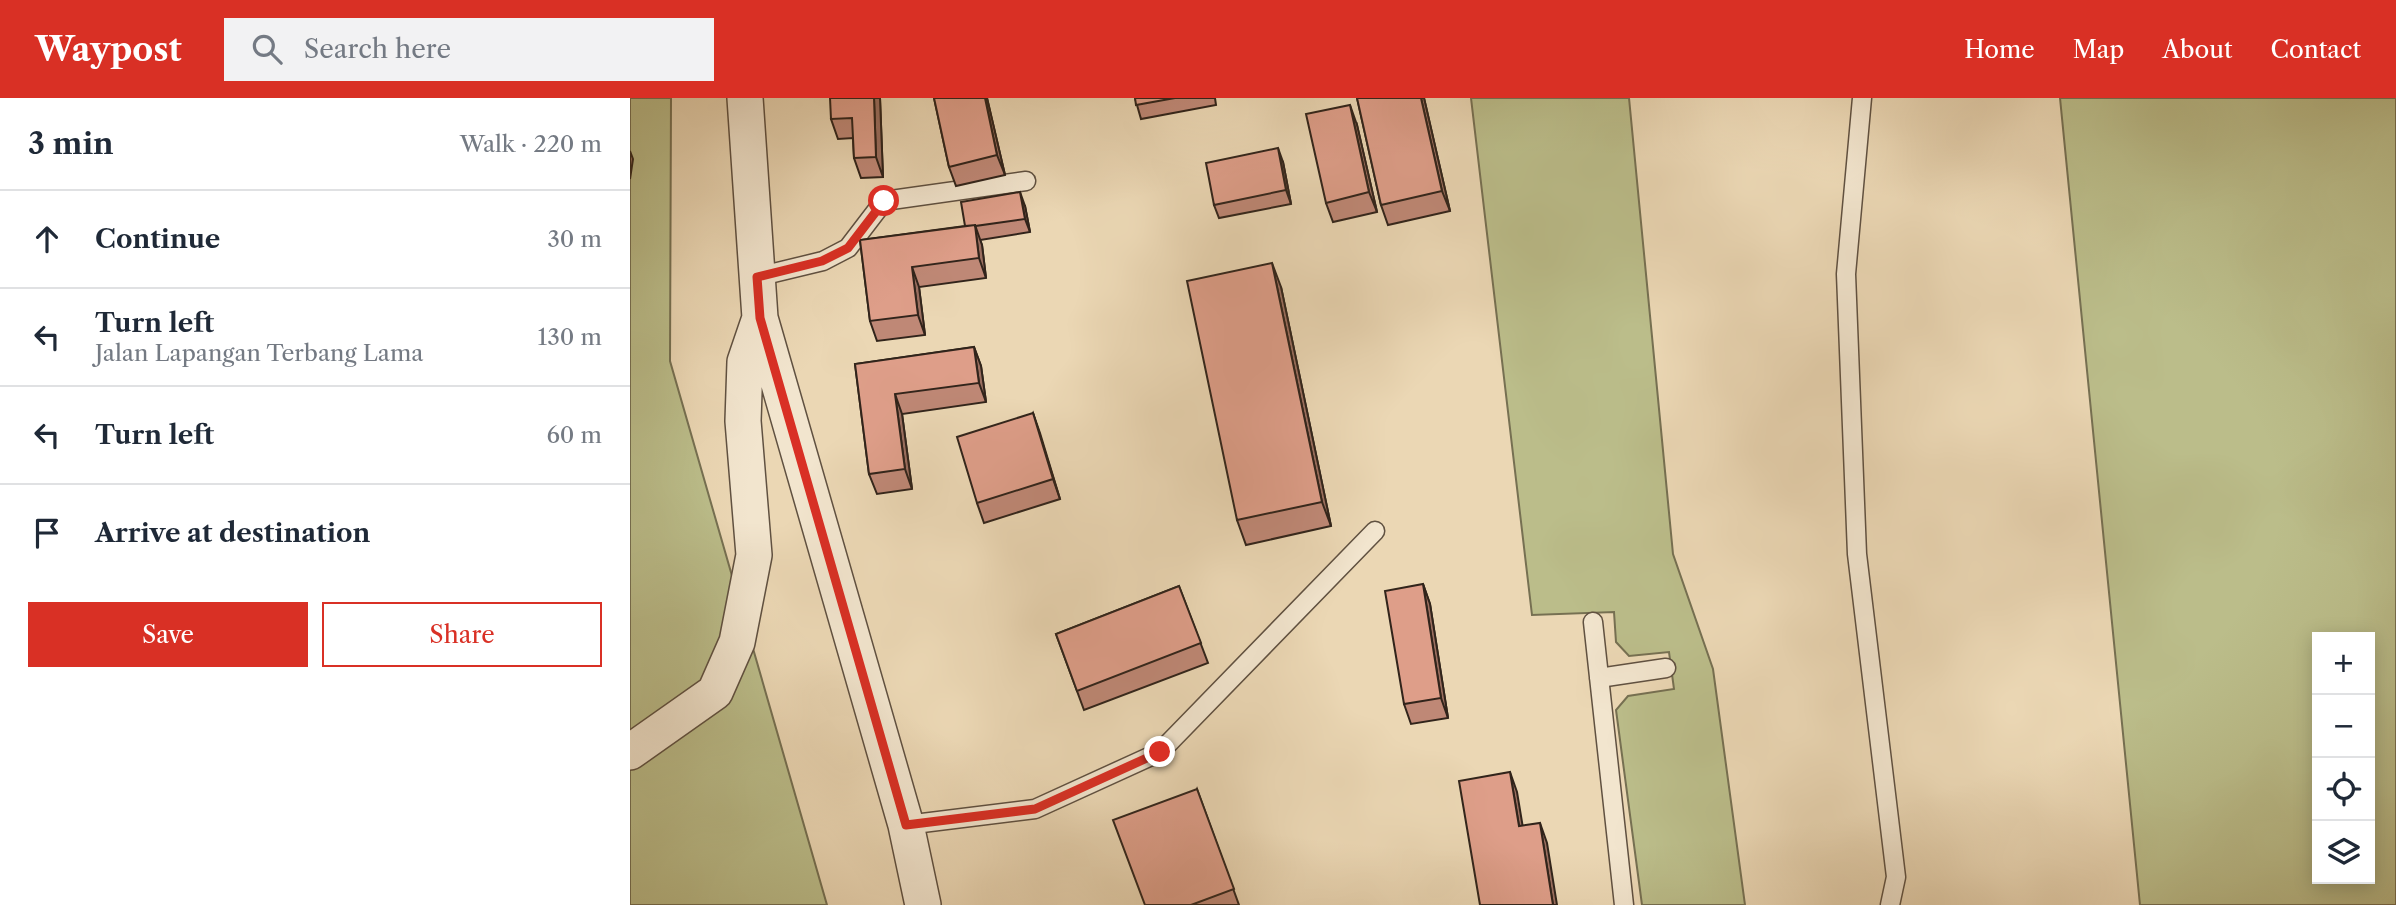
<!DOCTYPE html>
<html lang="en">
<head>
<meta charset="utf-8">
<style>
	body { margin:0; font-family:"Libre Caslon Text",serif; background:#f2f2f3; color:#1f2937 }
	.controls { position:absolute; right:21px; bottom:21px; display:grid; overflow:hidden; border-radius:0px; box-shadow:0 4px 18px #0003 }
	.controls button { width:63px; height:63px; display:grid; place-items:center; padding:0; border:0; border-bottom:2px solid #e0e1e3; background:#fff; color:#1f2937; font:35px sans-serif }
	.stop { position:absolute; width:21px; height:21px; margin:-16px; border:5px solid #d93025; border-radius:50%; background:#fff }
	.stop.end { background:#d93025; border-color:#fff; box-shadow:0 2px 7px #0008 }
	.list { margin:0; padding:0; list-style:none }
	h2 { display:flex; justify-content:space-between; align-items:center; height:91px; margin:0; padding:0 28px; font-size:30px }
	h2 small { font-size:23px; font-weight:400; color:#747a83 }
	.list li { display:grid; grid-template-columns:46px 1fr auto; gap:21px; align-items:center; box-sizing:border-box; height:98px; padding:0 28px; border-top:2px solid #e0e1e3 }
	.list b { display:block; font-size:26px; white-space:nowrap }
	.list p { margin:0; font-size:23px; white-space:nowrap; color:#747a83 }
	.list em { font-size:23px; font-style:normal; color:#747a83 }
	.actions { display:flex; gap:14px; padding:21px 28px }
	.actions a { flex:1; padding:16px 0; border:2px solid #d93025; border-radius:0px; text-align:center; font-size:24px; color:#d93025 }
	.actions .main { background:#d93025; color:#fff }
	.icon { flex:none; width:38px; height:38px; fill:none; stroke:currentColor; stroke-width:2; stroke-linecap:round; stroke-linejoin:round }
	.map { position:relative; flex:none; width:1766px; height:807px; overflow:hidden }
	header { display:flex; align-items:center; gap:42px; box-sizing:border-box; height:98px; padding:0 35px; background:#d93025; color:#fff }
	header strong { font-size:33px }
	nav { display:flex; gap:38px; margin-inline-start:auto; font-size:24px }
	.search { width:490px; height:63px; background:#f2f2f3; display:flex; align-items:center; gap:18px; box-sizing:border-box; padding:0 24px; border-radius:0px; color:#747a83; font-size:26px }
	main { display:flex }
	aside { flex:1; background:#fff }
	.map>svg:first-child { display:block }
	.green { fill:#bbbd8a; stroke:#767052; stroke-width:2; fill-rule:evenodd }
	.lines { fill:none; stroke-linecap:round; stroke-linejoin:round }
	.lane-casing { stroke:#605141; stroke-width:21 }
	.street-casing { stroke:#605141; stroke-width:38 }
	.lane { stroke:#f2e5ce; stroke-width:18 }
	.street { stroke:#f2e5ce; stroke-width:35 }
	.wall { fill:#bf8876; stroke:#31241b; stroke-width:2 }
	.shaded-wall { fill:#9b6f60; stroke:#31241b; stroke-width:2 }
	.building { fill:#de9e89; stroke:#31241b; stroke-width:2 }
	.route { stroke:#d93025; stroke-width:9 }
</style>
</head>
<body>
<header>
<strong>Waypost</strong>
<div class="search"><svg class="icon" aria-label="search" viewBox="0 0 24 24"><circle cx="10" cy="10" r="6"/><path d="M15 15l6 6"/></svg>Search here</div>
<nav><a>Home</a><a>Map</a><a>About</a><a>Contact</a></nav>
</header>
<main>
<aside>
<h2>3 min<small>Walk · 220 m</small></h2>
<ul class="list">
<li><svg class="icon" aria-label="ahead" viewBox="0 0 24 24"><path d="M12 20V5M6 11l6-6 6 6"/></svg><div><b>Continue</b></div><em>30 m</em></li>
<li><svg class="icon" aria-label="left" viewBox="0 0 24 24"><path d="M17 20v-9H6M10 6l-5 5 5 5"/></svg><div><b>Turn left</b><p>Jalan Lapangan Terbang Lama</p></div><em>130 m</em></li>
<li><svg class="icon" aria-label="left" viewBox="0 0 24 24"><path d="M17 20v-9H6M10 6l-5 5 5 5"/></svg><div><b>Turn left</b></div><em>60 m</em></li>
<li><svg class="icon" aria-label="arrive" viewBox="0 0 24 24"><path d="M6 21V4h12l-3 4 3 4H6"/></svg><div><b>Arrive at destination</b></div></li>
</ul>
<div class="actions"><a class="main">Save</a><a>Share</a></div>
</aside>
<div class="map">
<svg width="1766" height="807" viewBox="0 0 1766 807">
	<rect width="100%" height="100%" fill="#ebd7b4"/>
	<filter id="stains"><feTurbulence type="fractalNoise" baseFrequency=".00286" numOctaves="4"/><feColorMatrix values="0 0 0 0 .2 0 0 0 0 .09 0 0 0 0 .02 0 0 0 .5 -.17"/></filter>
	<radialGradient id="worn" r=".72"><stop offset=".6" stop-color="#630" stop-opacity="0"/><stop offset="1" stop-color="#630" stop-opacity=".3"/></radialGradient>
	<path class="green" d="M0,0H41L40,263L197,807H0Z
		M841,0H999L1043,456L1083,571L1115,807H1012L986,612L998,598L1044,591L1039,554L999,558L986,544L984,514L902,517Z
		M1430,0H1766V807H1510ZM1687,539H1740V781H1687Z"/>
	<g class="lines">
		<g class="lane-casing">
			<path id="lane" d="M1232,0L1216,176L1227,456L1266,779L1260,807
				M127,179L193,163L218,150L254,103L396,83
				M963,524L994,807
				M969,580L1036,570
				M276,727L405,711L530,654L745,433"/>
		</g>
		<g class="street-casing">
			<path id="street" d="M115,0L130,220L276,727L293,807
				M0,654L85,594L107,544L124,457L113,323L115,264L130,220"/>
		</g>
		<use href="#lane" class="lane"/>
		<use href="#street" class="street"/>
	</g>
	<path class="wall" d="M250,0L253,79L231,80L224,60L223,40L208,41L201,21Z
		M304,0H357L375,77L326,88L319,69Z
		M505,0H585L586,7L511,21Z
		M727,0H794L820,113L758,127L751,107Z
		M727,27L747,114L703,124L696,105Z
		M653,64L661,106L589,120L584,107Z
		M395,108L400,134L350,142L352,147L356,180L289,189L295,237L247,243L240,223L230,142L335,128Z
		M651,189L701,428L616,447L607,422Z
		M344,249L351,268L356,304L272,316L282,391L247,396L239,376L225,266Z
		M403,315L430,401L354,425L347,405Z
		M793,486L800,506L818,620L781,626L774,606Z
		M549,488L578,565L454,612L426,536Z
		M567,691L609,807H515Z"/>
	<path class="shaded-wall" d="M244,0H250L253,79L246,59Z
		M355,0H357L375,77L367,57Z
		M791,0H794L820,113L812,93Z
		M720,7L727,27L747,114L739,94Z
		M648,50L653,64L661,106L656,92Z
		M0,53L3,61L0,81Z
		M390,94L395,108L400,134L395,121Z
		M345,127L352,147L356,180L349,160Z
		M642,165L651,189L701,428L692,404Z
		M282,169L289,189L295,237L288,217Z
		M344,249L351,268L356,304L349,285Z
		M265,296L272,316L282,391L275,371Z
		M403,315L410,335L430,401L423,381Z
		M793,486L800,506L818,620L811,600Z
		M880,674L887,694L896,748L889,728Z
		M910,725L917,745L927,807H923Z"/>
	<path class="building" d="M200,0H244L246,59L224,60L222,20L201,21Z
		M304,0H355L367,57L319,69Z
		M505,0H545L506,7Z
		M727,0H791L812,93L751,107Z
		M720,7L739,94L696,105L676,16Z
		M648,50L656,92L584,107L576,65Z
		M390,94L395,121L345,128V127L335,128L331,104Z
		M345,127L349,160L282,169L288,217L240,223L230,142Z
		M642,165L692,404L607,422L557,183Z
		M344,249L349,285L265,296L275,371L239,376L225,266Z
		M403,315L423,381L347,405L327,339Z
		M793,486L811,600L774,606L755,493Z
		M549,488L571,545L447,593L426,536Z
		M880,674L889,728L910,725L923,807H850L829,683Z
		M567,691L604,791L561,807H515L483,722Z"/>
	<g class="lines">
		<path class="route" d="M254,103L218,150L192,163L127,179L130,220L276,727L405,711L530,654"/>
	</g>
	<rect width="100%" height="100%" filter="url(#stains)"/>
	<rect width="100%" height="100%" fill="url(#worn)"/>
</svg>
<div class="controls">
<button>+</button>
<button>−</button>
<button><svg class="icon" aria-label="locate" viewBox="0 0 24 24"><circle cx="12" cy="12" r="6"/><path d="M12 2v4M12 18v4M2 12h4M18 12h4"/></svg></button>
<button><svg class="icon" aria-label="layers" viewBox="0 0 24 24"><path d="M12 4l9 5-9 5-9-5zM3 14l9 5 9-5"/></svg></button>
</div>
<div class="stop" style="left:254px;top:103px"></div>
<div class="stop end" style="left:530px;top:654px"></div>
</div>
</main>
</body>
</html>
